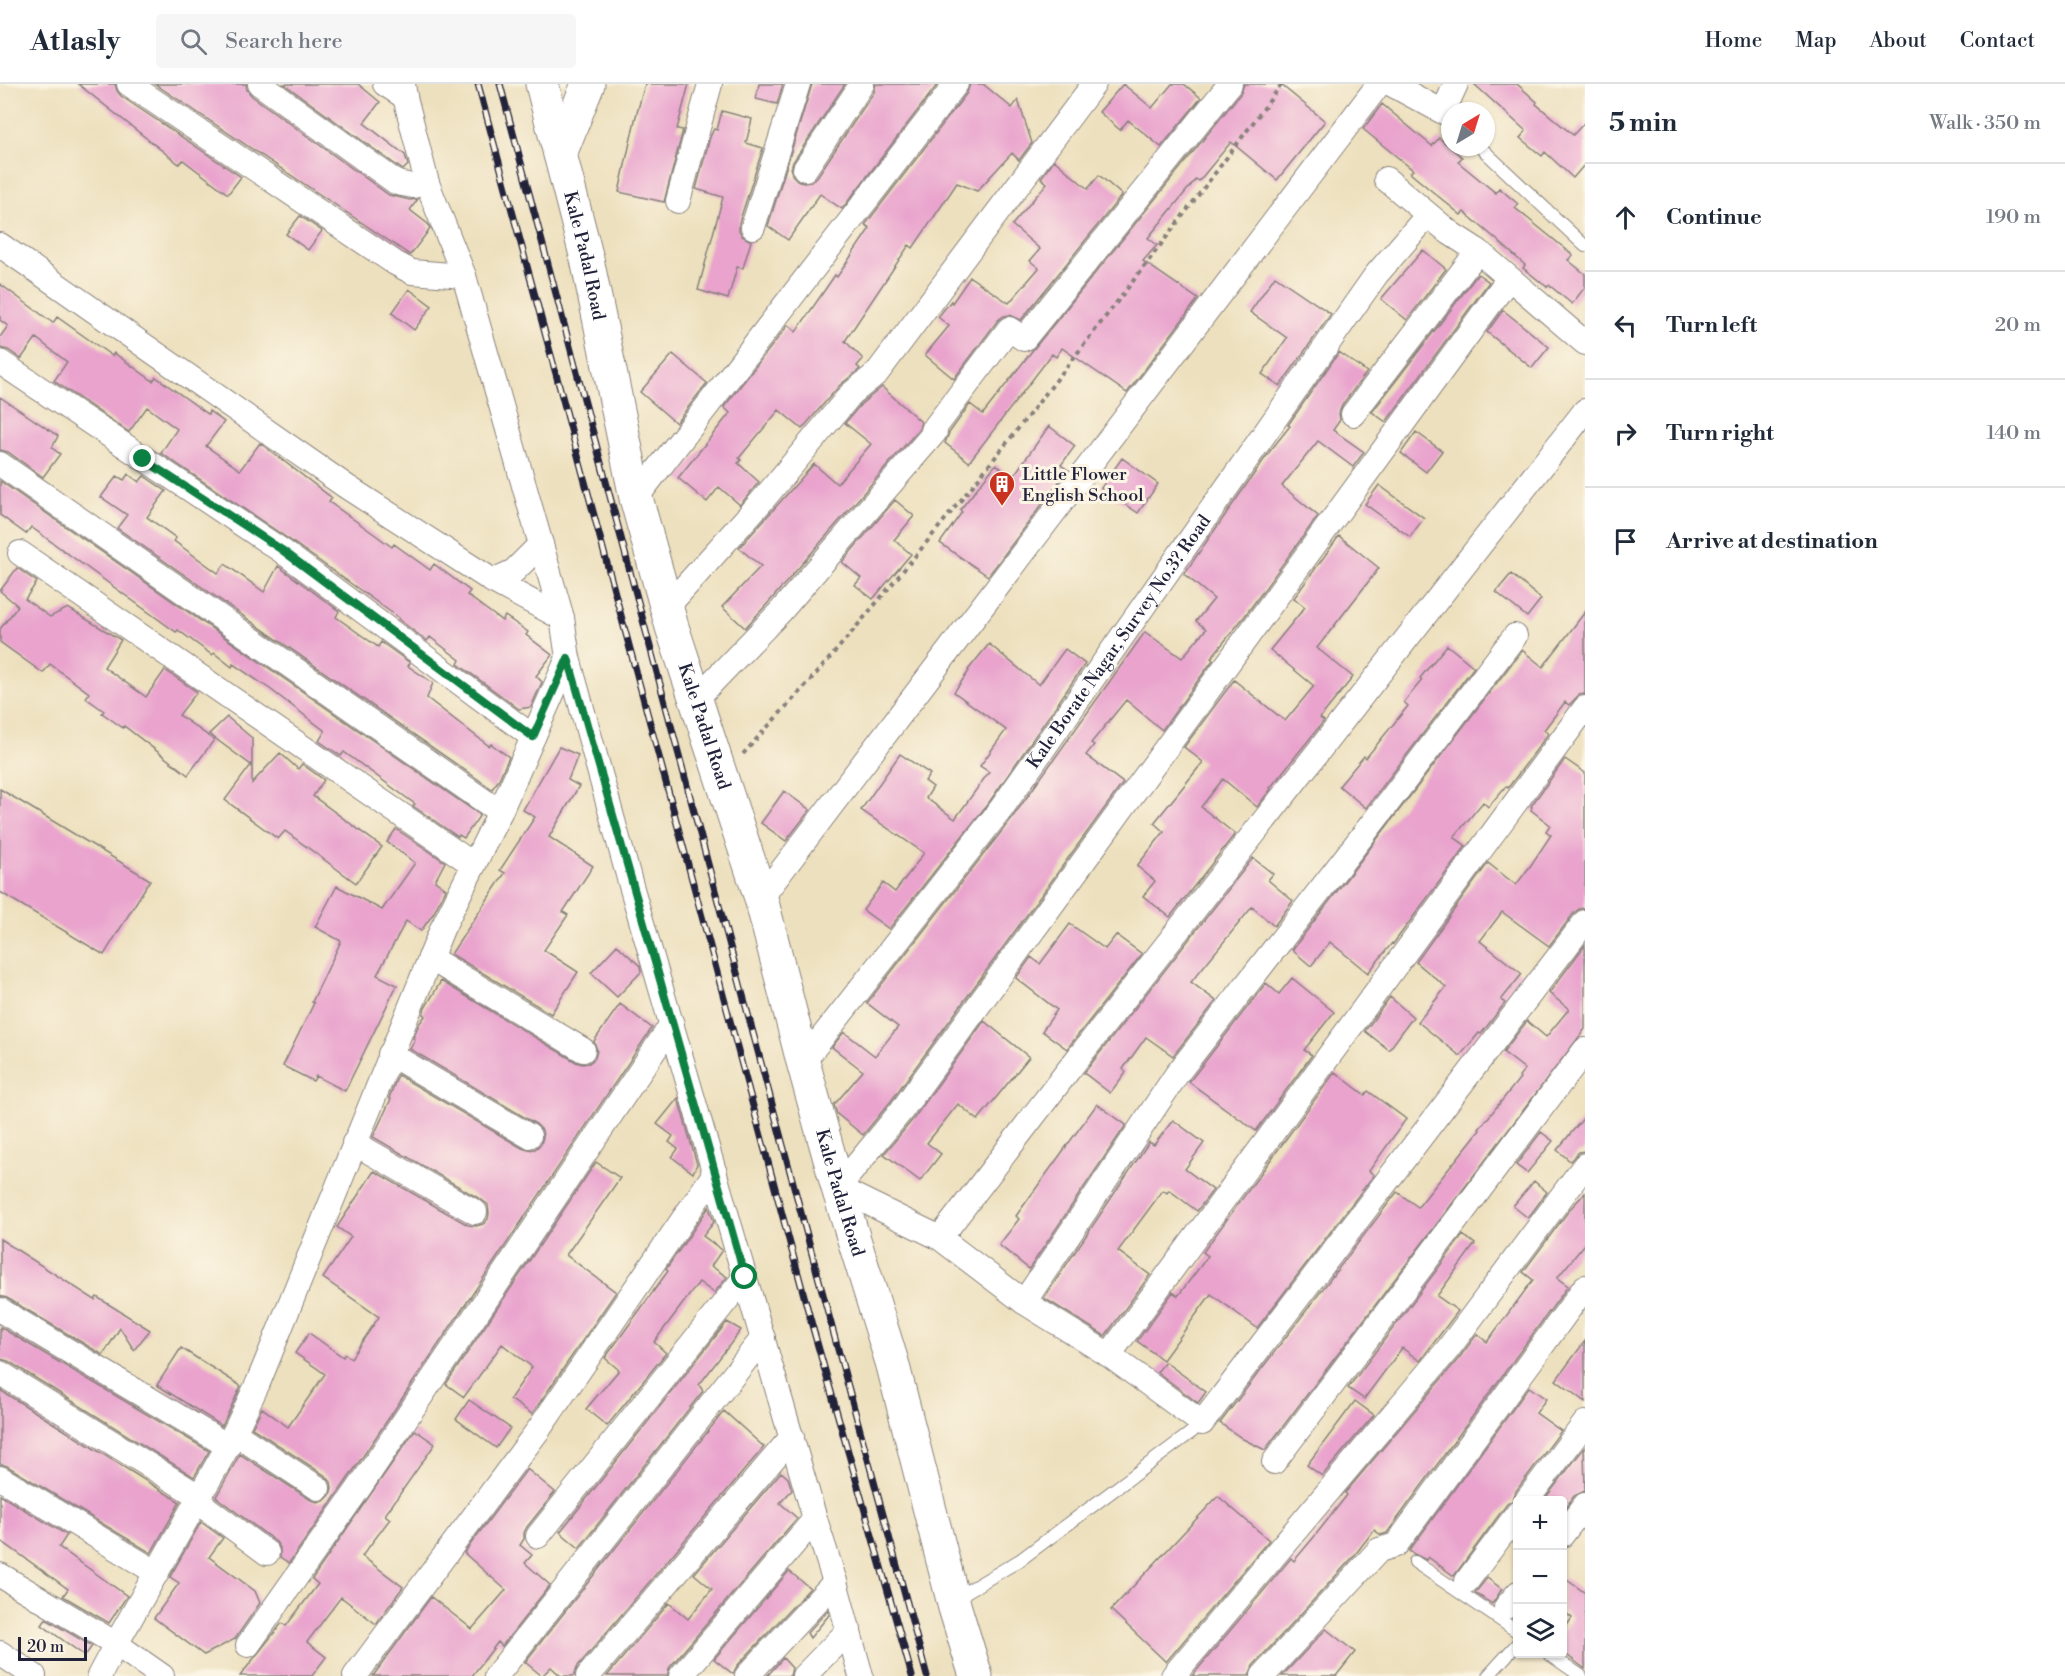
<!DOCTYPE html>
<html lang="en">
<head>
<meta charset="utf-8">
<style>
	body { margin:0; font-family:"Libre Bodoni",serif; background:#f6f6f7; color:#1f2937 }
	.controls { position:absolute; right:18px; bottom:18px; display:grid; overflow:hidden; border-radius:6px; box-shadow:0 2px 4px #0004 }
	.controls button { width:54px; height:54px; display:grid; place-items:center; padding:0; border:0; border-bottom:2px solid #e0e1e3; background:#fff; color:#1f2937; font:30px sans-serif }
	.compass { position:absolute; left:1441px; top:18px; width:54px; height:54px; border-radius:50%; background:#fff; box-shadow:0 2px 4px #0004; rotate:38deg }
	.scale { position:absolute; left:18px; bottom:15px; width:69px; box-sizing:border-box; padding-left:6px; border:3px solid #22223b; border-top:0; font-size:16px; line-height:21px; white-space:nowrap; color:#22223b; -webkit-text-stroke:4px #fcf5e5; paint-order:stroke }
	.stop { position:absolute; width:18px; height:18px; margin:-14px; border:4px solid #0b8043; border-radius:50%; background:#fff }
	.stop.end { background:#0b8043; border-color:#fff; box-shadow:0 2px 6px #0008 }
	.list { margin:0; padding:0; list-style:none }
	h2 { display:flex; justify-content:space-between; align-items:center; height:78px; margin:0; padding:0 24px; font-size:26px }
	h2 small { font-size:20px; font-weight:400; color:#747a83 }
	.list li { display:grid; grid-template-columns:39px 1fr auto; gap:18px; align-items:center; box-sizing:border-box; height:108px; padding:0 24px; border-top:2px solid #e0e1e3 }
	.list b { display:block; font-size:22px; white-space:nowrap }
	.list em { font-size:20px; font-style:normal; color:#747a83 }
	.icon { flex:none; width:33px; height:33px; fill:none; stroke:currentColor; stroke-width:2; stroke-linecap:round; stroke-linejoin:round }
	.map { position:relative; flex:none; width:1585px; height:1592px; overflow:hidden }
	header { display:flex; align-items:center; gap:36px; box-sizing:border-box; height:84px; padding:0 30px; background:#fff; border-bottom:2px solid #e0e1e3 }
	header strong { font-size:28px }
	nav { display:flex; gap:33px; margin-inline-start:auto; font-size:21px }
	.search { width:420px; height:54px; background:#f6f6f7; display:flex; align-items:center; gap:15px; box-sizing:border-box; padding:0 21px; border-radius:6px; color:#747a83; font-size:22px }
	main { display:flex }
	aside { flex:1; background:#fff }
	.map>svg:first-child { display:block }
	.building { fill:#e9a3cd }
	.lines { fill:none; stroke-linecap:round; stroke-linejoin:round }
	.lane-casing { stroke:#88817c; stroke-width:14 }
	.street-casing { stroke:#88817c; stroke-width:26 }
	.secondary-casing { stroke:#88817c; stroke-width:35 }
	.path { stroke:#88817c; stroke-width:4; stroke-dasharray:4.5 4.5; stroke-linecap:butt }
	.lane { stroke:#fff; stroke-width:12 }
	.street { stroke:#fff; stroke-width:24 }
	.secondary { stroke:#fff; stroke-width:33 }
	.rail-casing { stroke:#22223b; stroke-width:7 }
	.rail { stroke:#fcf5e5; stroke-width:4.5; stroke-dasharray:14; stroke-linecap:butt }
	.route { stroke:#0b8043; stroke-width:8 }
	.labels { text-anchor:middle; stroke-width:6; stroke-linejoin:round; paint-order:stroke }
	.street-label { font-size:18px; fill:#22223b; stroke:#fcf5e5 }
	.poi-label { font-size:18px; fill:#22223b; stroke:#fcf5e5; text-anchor:start }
</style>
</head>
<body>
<header>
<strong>Atlasly</strong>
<div class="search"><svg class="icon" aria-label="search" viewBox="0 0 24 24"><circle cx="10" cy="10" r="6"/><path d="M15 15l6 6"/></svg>Search here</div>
<nav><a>Home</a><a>Map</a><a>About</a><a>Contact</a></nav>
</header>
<main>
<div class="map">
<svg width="1585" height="1592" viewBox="0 0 1585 1592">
	<rect width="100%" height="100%" fill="#fcf5e5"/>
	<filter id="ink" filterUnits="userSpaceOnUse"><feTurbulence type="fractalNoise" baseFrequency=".0167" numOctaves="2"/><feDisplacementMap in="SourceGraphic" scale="12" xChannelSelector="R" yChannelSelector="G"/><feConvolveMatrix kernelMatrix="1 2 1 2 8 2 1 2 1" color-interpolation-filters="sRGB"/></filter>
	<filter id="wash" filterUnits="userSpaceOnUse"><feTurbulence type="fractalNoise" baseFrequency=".008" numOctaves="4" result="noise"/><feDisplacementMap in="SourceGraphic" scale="24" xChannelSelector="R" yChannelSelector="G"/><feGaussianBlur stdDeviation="1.35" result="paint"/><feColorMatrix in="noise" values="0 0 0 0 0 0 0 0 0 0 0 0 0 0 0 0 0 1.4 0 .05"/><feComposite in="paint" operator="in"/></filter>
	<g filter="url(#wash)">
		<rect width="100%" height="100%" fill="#ede0be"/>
		<g id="blocks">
			<path class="building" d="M78,0H115L117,7L121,12L241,93L228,110L183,76L179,80Z
				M155,0H246L247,6L252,12L389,111L410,116L418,115L410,126L428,140L430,145L410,171Z
				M284,0H358L380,18L364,39L405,71L408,81L403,86Z
				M645,0H689L677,45L683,46L664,118L619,108L635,36Z
				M759,0H783L777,20L756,15Z
				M812,0H845L793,78L791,85L792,91L797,96L803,99L811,98L817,93L874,8L876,0H938L842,125L820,110L788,156L768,142Z
				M970,0H983L1012,24L1018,16L1032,59L1019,76L1012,69L977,107L957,99L913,164L909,161L845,257L863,275L857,282L860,285L840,301L802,345L779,326L739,374L741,376L738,379L759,398L740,421L719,403L707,418L678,394L730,329L724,323L788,241L796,248L835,191L837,193L870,144L865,141L967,9Z
				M1123,0L1152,24L1172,0H1184L1201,14L1161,63L1128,36L1120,46L1099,28Z
				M1244,0H1280L1325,37L1277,96L1231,58L1199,97L1196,95L1148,154L1157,161L1143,177L1198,215L1127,309L1062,264L1056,273L1052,270L969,378L945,359L949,349L970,320L983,330L1032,267L1241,9Z
				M1474,0H1517L1537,18L1536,20L1573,51L1585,38V80L1573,94L1545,68L1542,72L1520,54L1526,47Z
				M1382,20L1432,62L1439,54L1462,73L1458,78L1496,109L1499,104L1518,120L1515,124L1573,171L1568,176L1585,190V203L1572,220L1549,201L1547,203L1523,184L1525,181L1496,155L1464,128L1461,131L1433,108L1410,89L1413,86L1363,45Z
				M722,27L752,35L746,59L763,64L739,139V146L742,152L751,157L743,184L737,183L728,215L698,206L723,113L696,105L710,53L714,45L717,46Z
				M1054,76L1088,105L1099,91L1122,111L1021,236L1010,231L1004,232L998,236L954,295L925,271L949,242L938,233L951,217L952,219L970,193L1009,219L1039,184L1030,177L1040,165L1012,141L1047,99L1041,94Z
				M300,132L322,147L308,166L286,150Z
				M1423,166L1446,185L1407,236L1381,215Z
				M1478,190L1489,198L1386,338L1372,328Z
				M1275,192L1331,230L1280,302L1262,290L1287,254L1250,228Z
				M0,200L53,239L57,233L112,272L114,269L153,297L156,293L208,330L209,327L224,338L206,362L240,386L260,359L332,414L329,418L363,442L392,463L394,460L430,486L434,480L470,507L467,511L502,537L505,532L528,548L526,551L552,571L536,592L542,598L531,623L519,625L458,580L460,576L430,553L427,557L398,535L399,534L290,456L161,369L177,345L147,323L129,348L54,297L67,278L36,254L21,275L8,266L0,264V253L8,242L0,236Z
				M409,205L432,222L414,246L392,229Z
				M1503,226L1549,263L1532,284L1487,248Z
				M1339,268L1367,288L1342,321L1339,329L1340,336L1333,346L1364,368L1353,383L1318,357L1282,402L1318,432L1244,533L1211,574L1213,576L1162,646L1126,616L1091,659L1094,661L1086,671L1123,699L891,1017L863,1051L837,1030L834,1021L863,987L832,963L844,948L875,972L898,943L867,919L1012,734L1145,548L1182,574L1206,545L1196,537L1214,515L1184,490L1270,367L1290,342L1288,341Z
				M673,270L707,299L676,339L640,308Z
				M882,303L921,338L919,345L769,518L745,544L722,523L761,482L739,464L814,380L837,400L871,360L845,339L861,320Z
				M0,313L58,352L52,364L60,370L43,393L8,368L0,366Z
				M1049,342L1075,362L1061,381L1068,386L988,492L940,459L962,428L960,426L996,380L1012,394Z
				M1416,348L1442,367L1426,388L1401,369Z
				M1122,374L1158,400L1138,429L1101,404Z
				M128,390L139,398L144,392L166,407L147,433L176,454L174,457L218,489L225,480L264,508L278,482L339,527L336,533L378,563L381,558L410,579L408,582L433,599L427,614L489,662L491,660L509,673L498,697L492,705L117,444L127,431L101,413L117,392L124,396Z
				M0,397L480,731L464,754L459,751L458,753L413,722L415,720L344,668L341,672L319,657L325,647L270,605L233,580L232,583L214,569L212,571L178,546L176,548L31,443L26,450L0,431Z
				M1379,401L1424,434L1410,453L1365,420Z
				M895,416L914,432L894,456L911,470L873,515L855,501L861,494L842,478Z
				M1339,452L1379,484L1317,564L1353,593L1320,634L1324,637L1270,704L1271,705L1257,723L1223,695L1201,723L1235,750L1170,833L1143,812L1155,797L1137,782L1164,748L1154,739L1203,678L1184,663L1234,596L1285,637L1314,602L1270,566L1305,523L1294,514Z
				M17,484L37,498L25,515L50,533L68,524L121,556L104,583L146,613L165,586L197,608L179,631L214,656L188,691L124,642L123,644L102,629L104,627L86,614L89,609L50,580L43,589L0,558V545L18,522L0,507Z
				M1511,490L1541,515L1527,533L1496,508Z
				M1585,528V610L1579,611L1569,621L1565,618L1544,646L1548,650L1508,704L1506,702L1488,723L1483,718L1454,753L1466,762L1393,860L1392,859L1368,889L1330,858L1311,882L1292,866L1522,566L1543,583Z
				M989,560L1039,601L1065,565L1085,580L990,717L889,845L863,826L883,799L895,808L924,769L861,726L900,670L930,690L925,697L933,703L926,714L955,735L989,688L980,682L1006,646L954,608L969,587L968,586Z
				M1447,561L1474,583L1366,724L1339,702L1364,672L1366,674L1408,622L1404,618L1422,596L1420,594Z
				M227,633L252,654V699L280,669L298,685L302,680L324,696L313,712L382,763L356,799L285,747L278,755L225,716L251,681L209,650Z
				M559,663L578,671L568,696L579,702L549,753L593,782L563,828L568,831L544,866L578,888L551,930L451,870L505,789L500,786L535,733L523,726Z
				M1565,675L1585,689V824L1579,825L1574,829L1549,862L1502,828L1480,857L1522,890L1501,916L1505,919L1481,950L1479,949L1460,972L1418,938L1446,903L1416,878L1488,779L1516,801L1531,781L1551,751L1546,747L1550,741L1531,726L1532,723L1531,722Z
				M0,705L150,796L104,871L0,808Z
				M784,707L810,726L786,757L761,739Z
				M396,745L445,778L435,797L446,805L433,830L421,847L406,837L377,891L397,901L345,1007L316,992L313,997L283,982L314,919L312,918L341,857L315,843L337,802L382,826L415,779L387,758Z
				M1253,774L1273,790L1268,796L1293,817L1274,842L1252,823L1191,898L1216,917L1173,972L1146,953L1123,985L1126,988L1110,1009L1084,989Z
				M1070,840L1105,865L1116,851L1142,870L1067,965L1042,947L1057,926L1016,894L1031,873L1040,880Z
				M617,861L640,882L641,888L617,913L591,889Z
				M1585,861V945L1265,1366L1243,1355L1220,1339L1397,1108L1418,1123L1480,1046L1479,1045L1520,994L1519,992L1525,985L1503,968L1527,937L1546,953L1569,925L1549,909Z
				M1292,894L1334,928L1304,966L1312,971L1256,1047L1189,998L1266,899L1279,910Z
				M441,897L576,978L582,980L589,979L595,974L597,966L594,957L620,920L652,944L347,1396L289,1479L280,1473V1464L276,1458L216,1413L240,1370L311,1416L318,1418L324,1417L330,1411L332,1404L331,1398L326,1392L252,1344L262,1324L288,1343L325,1290L295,1269L309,1249L343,1273L345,1270L351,1274L379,1233L323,1194L351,1153L337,1143L374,1087L468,1141L476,1142L483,1140L488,1135L489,1129L488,1121L482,1116L373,1053L391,1015L389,1014L398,991L522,1064L528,1066L535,1065L541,1060L543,1053L542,1046L536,1040L410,965L415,955L413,954L419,940L425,932L423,930L425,924Z
				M1390,913L1413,933L1389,966L1365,947Z
				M984,937L1029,973L978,1036L958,1020L927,1059L941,1070L920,1097L884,1070L914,1034Z
				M1335,988L1365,1011L1368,1007L1406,1035L1369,1087L1374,1091L1257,1244L1211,1210L1163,1276L1137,1257L1173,1208L1178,1212L1208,1172L1203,1168Z
				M678,1014L697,1080L693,1089L672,1073L678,1065L669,1058L673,1052L657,1040Z
				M1097,1020L1126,1041L1029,1185L999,1161L1019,1135L1016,1132Z
				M1585,1032V1067L1579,1068L1570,1077L1557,1066Z
				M1173,1036L1204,1059L1185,1085L1213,1106L1197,1127L1169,1106L1167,1109L1163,1106L1118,1167L1150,1191L1105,1252L1044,1214L1149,1058L1154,1061Z
				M1541,1048L1553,1057L1527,1089L1516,1081Z
				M596,1078L620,1094L566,1171L616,1208L532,1330L510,1315L532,1283L502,1260L464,1313L446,1300Z
				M1534,1097L1547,1108L1528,1134L1513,1122Z
				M1585,1109V1160L1557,1194L1568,1202L1387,1449L1381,1451L1374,1446L1354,1472L1253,1582L1249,1592H1192L1291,1474L1294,1477L1314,1453L1347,1411L1345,1409L1459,1274L1477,1250L1487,1258L1533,1196L1523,1188L1570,1125Z
				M709,1123L714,1138L703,1152L722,1166L711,1182L727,1193L714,1209L699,1198L654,1258L666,1269L607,1342L586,1325L619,1286L605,1274L668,1187L666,1185Z
				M1463,1151L1475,1160L1437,1212L1458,1227L1420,1277L1402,1264L1364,1315L1348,1304Z
				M0,1155L95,1216L97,1213L150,1246L134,1266L120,1244L103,1271L7,1214L0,1212Z
				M727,1238L741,1246L699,1301L703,1307L579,1464L560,1448Z
				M0,1243L209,1367L194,1393L8,1277L0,1275Z
				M1585,1257V1318L1556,1296Z
				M181,1264L241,1302L222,1342L157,1301Z
				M1165,1278L1206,1308L1198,1319L1157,1288Z
				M1529,1303L1546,1315L1536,1329L1561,1347L1516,1407L1513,1416L1507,1420L1454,1492L1428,1473L1426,1476L1414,1470L1409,1467Z
				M0,1306L180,1418L151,1469L7,1382L0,1380Z
				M469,1316L510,1344L496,1364L456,1335Z
				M1355,1317L1374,1331L1322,1392L1307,1381Z
				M724,1327L764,1363L577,1583L574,1592H561L551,1583L542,1592L525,1578Z
				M415,1346L435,1360L385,1431L390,1435L362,1472L403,1503L376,1540L341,1513L307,1558L326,1573L312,1592H240L282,1539L286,1542L318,1500L312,1495Z
				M1584,1364L1585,1407L1574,1412L1563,1427V1416H1544Z
				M527,1385L555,1408L527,1443L524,1449V1455L520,1461L532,1471L525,1479L550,1501L502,1562L498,1558L472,1592H373L431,1513L472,1545L506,1506L464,1469Z
				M781,1388L788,1394L792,1406L780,1419L797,1434L670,1583L667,1592H607L669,1519L688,1535L712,1505L694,1490Z
				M0,1411L67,1451L59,1463L127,1512L109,1539L63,1512L68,1505L0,1456Z
				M1218,1412L1269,1456L1166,1578L1111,1526Z
				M201,1438L223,1454L209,1473L255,1507L260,1519L235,1555L204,1571L154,1534L179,1499L170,1493Z
				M789,1487L810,1504L737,1582L733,1590L714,1575Z
				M1563,1493L1585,1509V1585L1563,1568V1547L1572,1534L1563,1527Z
				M1487,1494L1502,1505L1492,1520L1475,1509Z
				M828,1526L829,1531L810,1554L807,1549Z
				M46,1535L92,1562L85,1572L42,1541Z
				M1326,1545L1355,1568L1336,1592H1282Z
				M783,1574L792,1584L790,1592H767Z"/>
		</g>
	</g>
	<g filter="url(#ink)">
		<use href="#blocks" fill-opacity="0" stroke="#88817c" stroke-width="1.5"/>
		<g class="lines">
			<g class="lane-casing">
				<path id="lane" d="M1480,63L1585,162
					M1415,1478L1518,1548
					M954,1515L1020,1476L1193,1347
					M1549,1570L1581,1592
					M1488,1592L1518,1559"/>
			</g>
			<g class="street-casing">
				<g id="street">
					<path d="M129,0L395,179L412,188L464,192"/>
					<path d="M260,0L397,99L413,102L427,99L405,13"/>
					<path d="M385,0L405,13L403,0"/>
					<path d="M1391,0L1443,28L1456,0"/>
					<path d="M805,85L862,0"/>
					<path d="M1386,95L1450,149L1478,167L1585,259"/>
					<path d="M427,99L464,192L562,534L568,574L630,798L815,1435L835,1498L861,1592"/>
					<path d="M678,117L710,0"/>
					<path d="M753,143L798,0"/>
					<path d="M0,161L347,403L493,497L562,534"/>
					<path d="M1509,194L902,1026L838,1104L940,1154L1024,1218L1109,1271L1202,1339L1585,838"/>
					<path d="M0,278L282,467L533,653"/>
					<path d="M1353,330L1478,167"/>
					<path d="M0,380L500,728"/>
					<path d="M636,414L956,0"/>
					<path d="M20,469L474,781"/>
					<path d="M493,497L514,487L541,460"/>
					<path d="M666,524L761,418L851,310L877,289L1094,0"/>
					<path d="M696,615L780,528L935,348L933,346L1009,245L1024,255L1230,0"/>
					<path d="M761,814L1379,0"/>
					<path d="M430,874L583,966"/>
					<path d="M390,970L529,1052"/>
					<path id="s1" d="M803,978L1001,725L1376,191L1428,131"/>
					<path d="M354,1059L475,1128"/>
					<path d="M940,1154L1067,988L1585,327"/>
					<path d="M1024,1218L1177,990L1381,728L1515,552"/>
					<path d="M0,1226L228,1362"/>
					<path d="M1109,1271L1585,624"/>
					<path d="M0,1289L200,1413"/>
					<path d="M234,1349L318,1404"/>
					<path d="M1274,1378L1585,966"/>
					<path d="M0,1394L157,1489"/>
					<path d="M1527,1416L1585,1339"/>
					<path d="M197,1417L267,1469"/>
					<path d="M1562,1451L1585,1421"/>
					<path d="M538,1452L745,1193"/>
					<path d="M0,1491L116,1560L99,1592"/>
					<path d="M1467,1497L1518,1429"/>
					<path d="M1506,1523L1518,1509"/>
					<path d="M248,1561L359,1404L672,940"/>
					<path d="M0,1569L34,1592"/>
					<path d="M162,1592L116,1560L228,1362L258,1299L442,845L500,728L568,574"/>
					<path d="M355,1592L539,1345L715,1089"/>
					<path d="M496,1592L763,1254"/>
					<path d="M588,1592L792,1353"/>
					<path d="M681,1592L815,1435"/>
					<path d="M747,1592L835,1498"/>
					<path d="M804,1592L849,1546"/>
					<path d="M1173,1592L1448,1265L1585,1081"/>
					<path d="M1263,1592L1379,1466L1396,1461L1585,1203"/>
				</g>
			</g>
			<g class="secondary-casing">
				<g id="secondary">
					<path id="s2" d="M542,0L587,175L636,414L672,543L761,814L803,978L838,1104L892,1278L955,1524L976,1592"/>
					<path d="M560,70L588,0"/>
				</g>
			</g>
			<path class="path" d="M743,670C775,634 809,599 840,562C994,381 1139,191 1282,0"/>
			<use href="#lane" class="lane"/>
			<use href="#street" class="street"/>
			<use href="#secondary" class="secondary"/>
			<g class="rail-casing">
				<path id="rail" d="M478,0L810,1234L912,1592
					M500,0L812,1170L927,1592"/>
			</g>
			<use href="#rail" class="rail"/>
		</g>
	</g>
	<g class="lines" filter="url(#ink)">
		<path class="route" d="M143,375L282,466L533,653L568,574L745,1193"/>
	</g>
	<defs>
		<g id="building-pin" transform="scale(1.35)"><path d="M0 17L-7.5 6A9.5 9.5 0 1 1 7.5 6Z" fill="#c8321e" stroke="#fcf5e5"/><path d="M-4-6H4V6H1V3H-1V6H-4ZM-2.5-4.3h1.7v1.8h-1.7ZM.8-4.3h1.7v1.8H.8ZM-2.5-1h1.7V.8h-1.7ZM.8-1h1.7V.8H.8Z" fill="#fff"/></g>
	</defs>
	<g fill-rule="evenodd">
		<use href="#building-pin" x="1002" y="400"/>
	</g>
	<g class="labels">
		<g class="street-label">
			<text dy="6" stroke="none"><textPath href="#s2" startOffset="177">Kale Padal Road</textPath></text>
			<text dy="6" stroke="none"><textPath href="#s1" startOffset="526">Kale Borate Nagar, Survey No.3? Road</textPath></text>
			<text dy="6" stroke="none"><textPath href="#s2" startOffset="663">Kale Padal Road</textPath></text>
			<text dy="6" stroke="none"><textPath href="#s2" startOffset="1149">Kale Padal Road</textPath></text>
		</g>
		<g class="poi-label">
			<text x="1022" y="396">Little Flower<tspan x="1022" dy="21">English School</tspan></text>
		</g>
	</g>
</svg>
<div class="controls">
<button>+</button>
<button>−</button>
<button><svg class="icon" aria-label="layers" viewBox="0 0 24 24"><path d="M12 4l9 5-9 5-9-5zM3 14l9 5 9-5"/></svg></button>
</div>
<svg class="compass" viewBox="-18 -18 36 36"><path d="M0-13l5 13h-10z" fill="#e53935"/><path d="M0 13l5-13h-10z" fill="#747a83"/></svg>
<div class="scale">20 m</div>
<div class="stop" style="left:745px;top:1193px"></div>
<div class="stop end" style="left:143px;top:375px"></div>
</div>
<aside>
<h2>5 min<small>Walk · 350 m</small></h2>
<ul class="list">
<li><svg class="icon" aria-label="ahead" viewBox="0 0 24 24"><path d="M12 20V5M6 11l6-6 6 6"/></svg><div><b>Continue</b></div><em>190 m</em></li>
<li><svg class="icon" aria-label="left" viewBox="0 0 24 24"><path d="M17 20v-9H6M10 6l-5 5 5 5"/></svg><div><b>Turn left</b></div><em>20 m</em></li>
<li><svg class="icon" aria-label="right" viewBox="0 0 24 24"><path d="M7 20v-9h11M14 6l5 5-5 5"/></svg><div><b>Turn right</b></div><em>140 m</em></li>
<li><svg class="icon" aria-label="arrive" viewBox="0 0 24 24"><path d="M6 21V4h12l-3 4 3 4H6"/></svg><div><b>Arrive at destination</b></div></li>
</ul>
</aside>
</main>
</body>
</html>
